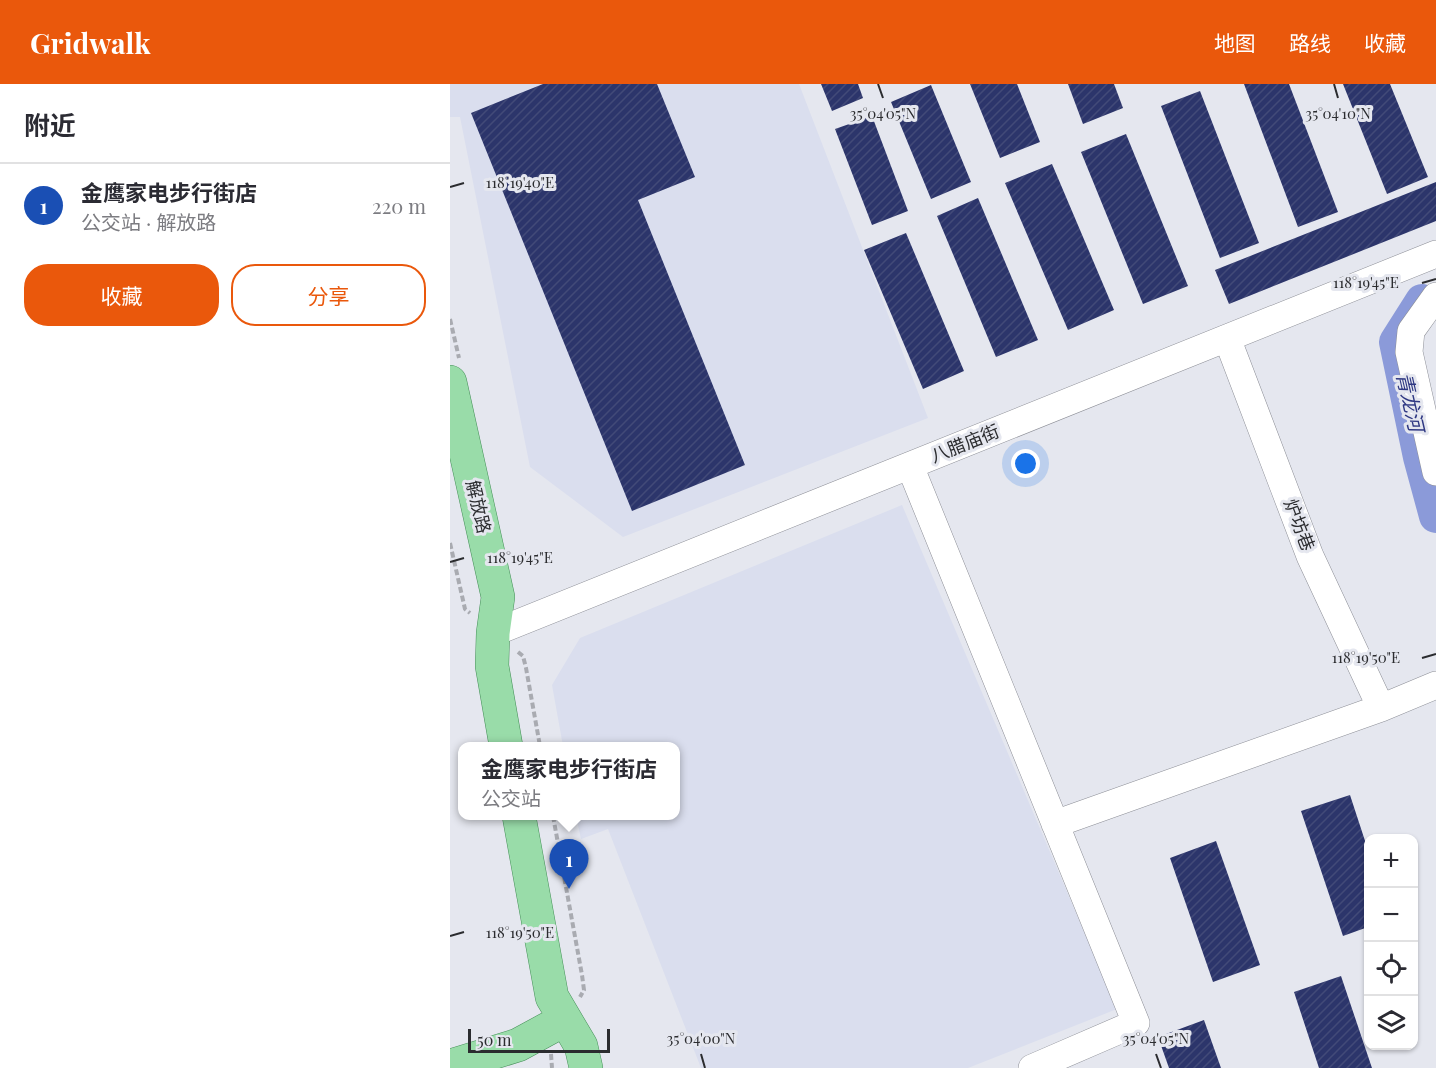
<!DOCTYPE html>
<html lang="zh">
<head>
<meta charset="utf-8">
<style>
	body { margin:0; font-family:"Playfair Display","Noto Sans SC",serif; background:#f7f7f7; color:#2b2b33 }
	.controls { position:absolute; right:18px; bottom:18px; display:grid; overflow:hidden; border-radius:12px; box-shadow:0 2px 4px #0004 }
	.controls button { width:54px; height:54px; display:grid; place-items:center; padding:0; border:0; border-bottom:2px solid #e1e1e2; background:#fff; color:#2b2b33; font:30px sans-serif }
	.scale { position:absolute; left:18px; bottom:15px; width:142px; box-sizing:border-box; padding-left:6px; border:3px solid #2b2c2f; border-top:0; font-size:16px; line-height:21px; white-space:nowrap; color:#2b2c2f; -webkit-text-stroke:4px #e5e7ef; paint-order:stroke }
	.you { position:absolute; left:576px; top:380px; width:21px; height:21px; margin:-15px; border:4px solid #fff; border-radius:50%; background:#1a73e8; box-shadow:0 0 0 9px #1a73e833 }
	.badge { display:grid; place-items:center; width:39px; height:39px; border-radius:50%; background:#ea580c; color:#fff; font-size:20px; font-weight:700 }
	.pin { position:absolute; translate:-50% -50px; filter:drop-shadow(0 2px 3px #0008) }
	.pin::after { content:''; position:absolute; top:32px; width:21px; height:18px; background:inherit; clip-path:polygon(0 0,100% 0,50% 100%) }
	.popup { position:absolute; left:8px; top:658px; width:222px; height:78px; box-sizing:border-box; display:grid; place-content:center; border-radius:12px; background:#fff; filter:drop-shadow(0 2px 4px #0005); font-size:20px; white-space:nowrap; color:#7c7c81 }
	.popup b { font-size:22px; color:#2b2b33 }
	.popup::after { content:''; position:absolute; left:50%; top:100%; margin-left:-12px; border:12px solid transparent; border-top-color:#fff }
	.list { margin:0; padding:0; list-style:none }
	h2 { display:flex; justify-content:space-between; align-items:center; height:78px; margin:0; padding:0 24px; font-size:26px }
	h2 small { font-size:20px; font-weight:400; color:#7c7c81 }
	.list li { display:grid; grid-template-columns:39px 1fr auto; gap:18px; align-items:center; box-sizing:border-box; height:84px; padding:0 24px; border-top:2px solid #e1e1e2 }
	.list b { display:block; font-size:22px; white-space:nowrap }
	.list p { margin:0; font-size:20px; white-space:nowrap; color:#7c7c81 }
	.list em { font-size:20px; font-style:normal; color:#7c7c81 }
	.actions { display:flex; gap:12px; padding:18px 24px }
	.actions a { flex:1; padding:14px 0; border:2px solid #ea580c; border-radius:24px; text-align:center; font-size:21px; color:#ea580c }
	.actions .main { background:#ea580c; color:#fff }
	.icon { flex:none; width:33px; height:33px; fill:none; stroke:currentColor; stroke-width:2; stroke-linecap:round; stroke-linejoin:round }
	.map { position:relative; flex:none; width:986px; height:984px; overflow:hidden }
	header { display:flex; align-items:center; gap:36px; box-sizing:border-box; height:84px; padding:0 30px; background:#ea580c; color:#fff }
	header strong { font-size:28px }
	nav { display:flex; gap:33px; margin-inline-start:auto; font-size:21px }
	main { display:flex }
	aside { flex:1; background:#fff }
	.map>svg:first-child { display:block }
	.built { fill:#dadeee }
	.lines { fill:none; stroke-linecap:round; stroke-linejoin:round }
	.river { stroke:#8b9ad9; stroke-width:34 }
	.building { fill:url(#building-hatch) }
	.minor-casing { stroke:#8d8f97; stroke-width:28 }
	.major-casing { stroke:#468f59; stroke-width:34 }
	.path { stroke:#a9abb1; stroke-width:4; stroke-dasharray:6 3; stroke-linecap:butt }
	.minor { stroke:#fff; stroke-width:27 }
	.major { stroke:#99dca9; stroke-width:33 }
	.ticks { fill:none; stroke:#2b2c2f; stroke-width:2 }
	.labels { text-anchor:middle; stroke-width:6; stroke-linejoin:round; paint-order:stroke }
	.street-label { font-size:18px; fill:#2b2c2f; stroke:#e5e7ef }
	.water-label { font-size:20px; font-style:italic; fill:#2f3883; stroke:#e5e7ef }
	.ticks-label { font-size:15px; text-anchor:middle; fill:#2b2c2f; stroke:#e5e7ef; stroke-width:6; stroke-linejoin:round; paint-order:stroke }
</style>
</head>
<body>
<header>
<strong>Gridwalk</strong>
<nav><a>地图</a><a>路线</a><a>收藏</a></nav>
</header>
<main>
<aside>
<h2>附近<small></small></h2>
<ul class="list">
<li><span class="badge" style="background:#1a4fb4">1</span><div><b>金鹰家电步行街店</b><p>公交站 · 解放路</p></div><em>220 m</em></li>
</ul>
<div class="actions"><a class="main">收藏</a><a>分享</a></div>
</aside>
<div class="map">
<svg width="986" height="984" viewBox="0 0 986 984">
	<defs>
		<pattern id="building-hatch" width="6" height="6" patternUnits="userSpaceOnUse" patternTransform="scale(1.5)"><rect width="6" height="6" fill="#2c356b"/><path d="M-1 1l2-2M0 6l6-6M5 7l2-2" fill="none" stroke="#424a78"/></pattern>
	</defs>
	<rect width="100%" height="100%" fill="#e5e7ef"/>
	<path class="built" d="M0,0H349L478,334L173,453L80,383L10,33H0Z
		M452,421L667,925L518,984H251L158,745L131,755L126,732H225V662H113L102,601L130,554Z"/>
	<g class="lines">
		<path class="river" d="M972,217L946,258L970,373L986,432"/>
	</g>
	<path class="building" d="M93,0H207L245,93L188,116L295,381L182,427L21,29Z
		M371,0H408L413,14L382,27Z
		M520,0H567L590,58L550,74Z
		M618,0H664L673,24L633,40Z
		M794,0H839L888,128L848,143Z
		M893,0H940L978,93L937,110Z
		M481,1L521,98L481,115L441,18Z
		M750,7L809,159L770,174L711,22Z
		M422,32L458,127L422,141L385,45Z
		M676,50L738,202L693,220L631,68Z
		M602,80L664,226L618,246L555,99Z
		M986,98V137L779,220L765,186Z
		M528,114L588,256L546,273L487,132Z
		M456,149L514,287L473,305L414,166Z
		M900,711L918,766V843L893,852L851,727Z
		M766,757L810,881L763,898L720,774Z
		M891,892L922,984H869L844,908Z
		M754,936L771,984H719L708,953Z"/>
	<g class="lines">
		<g class="minor-casing">
			<path id="minor" d="M986,212L961,247L959,268L986,388
				M777,254L860,472L931,624
				M460,382L686,939L582,984
				M43,549L986,170
				M605,740L931,624L986,601"/>
		</g>
		<g class="major-casing">
			<path id="major" d="M0,298L48,513L43,549L42,582L56,662
				M69,732L102,913L131,962L136,984
				M0,982L68,961L114,936"/>
		</g>
		<path class="path" d="M0,235L9,274
			M0,459L15,525L20,529
			M68,568L73,572L76,584L90,662
			M103,732L132,891L134,906L130,913
			M101,970L102,984"/>
		<use href="#minor" class="minor"/>
		<use href="#major" class="major"/>
	</g>
	<path class="ticks" d="M428,0L433,14M884,0L888,14M0,103L14,99M972,199L986,195M0,478L14,474M972,574L986,570M0,852L14,848M251,970L255,984M706,970L711,984"/>
	<g class="labels">
		<g class="street-label">
			<text transform="translate(515 360) rotate(-22)" y="6">八腊庙街</text>
			<text transform="translate(28 423) rotate(77)" y="6">解放路</text>
			<text transform="translate(849 441) rotate(69)" y="6">炉坊巷</text>
		</g>
		<g class="water-label">
			<text transform="translate(960 318) rotate(77)" y="7">青龙河</text>
		</g>
	</g>
	<g class="ticks-label">
		<text x="433" y="35">35°04'05"N</text>
		<text x="888" y="35">35°04'10"N</text>
		<text x="70" y="104">118°19'40"E</text>
		<text x="916" y="204">118°19'45"E</text>
		<text x="70" y="479">118°19'45"E</text>
		<text x="916" y="579">118°19'50"E</text>
		<text x="70" y="854">118°19'50"E</text>
		<text x="251" y="960">35°04'00"N</text>
		<text x="706" y="960">35°04'05"N</text>
	</g>
</svg>
<div class="controls">
<button>+</button>
<button>−</button>
<button><svg class="icon" aria-label="locate" viewBox="0 0 24 24"><circle cx="12" cy="12" r="6"/><path d="M12 2v4M12 18v4M2 12h4M18 12h4"/></svg></button>
<button><svg class="icon" aria-label="layers" viewBox="0 0 24 24"><path d="M12 4l9 5-9 5-9-5zM3 14l9 5 9-5"/></svg></button>
</div>
<div class="scale">50 m</div>
<div class="you"></div>
<div class="pin badge" style="left:119px;top:805px;background:#1a4fb4">1</div>
<div class="popup"><b>金鹰家电步行街店</b>公交站</div>
</div>
</main>
</body>
</html>
